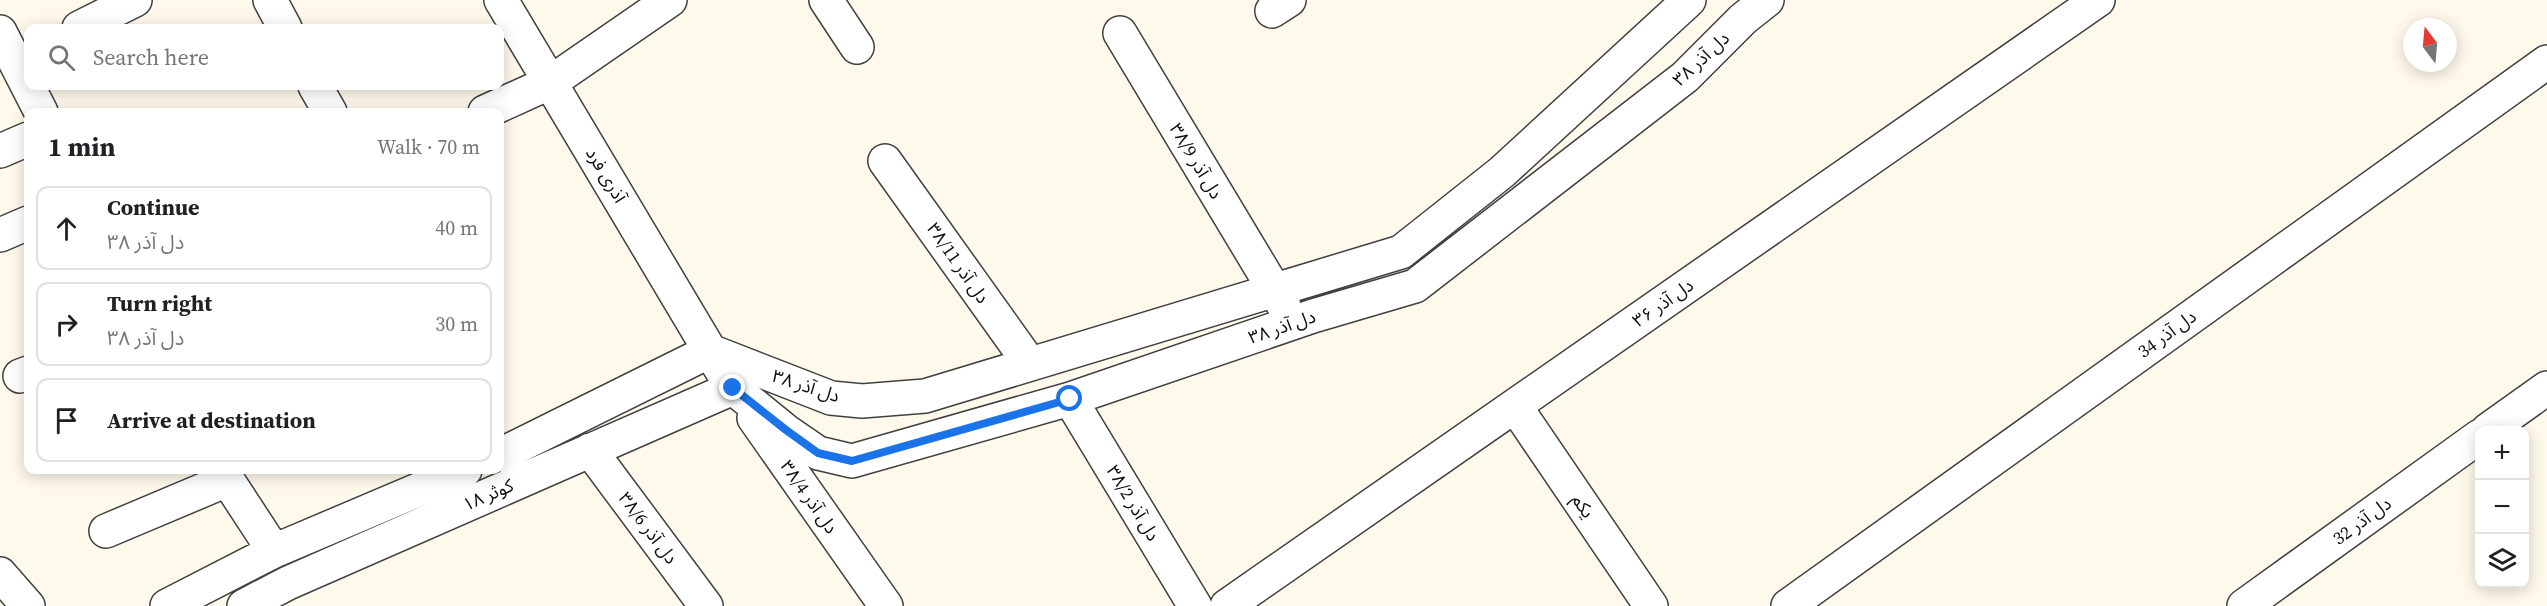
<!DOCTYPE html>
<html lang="en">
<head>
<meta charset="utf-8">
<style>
	body { margin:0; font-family:"Source Serif 4","Noto Sans Arabic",serif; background:#f2f2f2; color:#202124 }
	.controls { position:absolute; right:18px; bottom:18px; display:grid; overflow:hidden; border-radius:12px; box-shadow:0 3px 15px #0003 }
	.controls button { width:54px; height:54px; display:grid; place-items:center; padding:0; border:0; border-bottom:2px solid #e0e0e0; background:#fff; color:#202124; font:30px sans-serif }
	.compass { position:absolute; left:2403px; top:18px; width:54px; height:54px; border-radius:50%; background:#fff; box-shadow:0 3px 15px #0003; rotate:344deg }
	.stop { position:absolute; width:18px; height:18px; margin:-14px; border:4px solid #1a73e8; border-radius:50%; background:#fff }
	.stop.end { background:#1a73e8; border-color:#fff; box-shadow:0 2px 6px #0008 }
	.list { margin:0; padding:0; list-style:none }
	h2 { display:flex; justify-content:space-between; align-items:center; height:78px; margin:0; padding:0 24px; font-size:26px }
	h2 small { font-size:20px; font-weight:400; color:#757577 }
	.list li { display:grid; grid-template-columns:39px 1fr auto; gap:18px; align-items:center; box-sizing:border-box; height:84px; margin:0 12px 12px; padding:0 12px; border:2px solid #e0e0e0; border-radius:12px }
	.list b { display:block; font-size:22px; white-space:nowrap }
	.list p { margin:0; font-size:20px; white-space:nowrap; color:#757577 }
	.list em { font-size:20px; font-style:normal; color:#757577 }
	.icon { flex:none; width:33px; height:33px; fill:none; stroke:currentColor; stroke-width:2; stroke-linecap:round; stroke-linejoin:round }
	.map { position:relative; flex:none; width:2547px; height:606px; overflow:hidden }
	.search { position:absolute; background:#fff; box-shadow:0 3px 15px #0003; left:24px; top:24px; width:480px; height:66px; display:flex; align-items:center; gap:15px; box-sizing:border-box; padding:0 21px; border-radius:12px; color:#757577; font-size:22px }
	.panel { position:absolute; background:#fff; box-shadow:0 3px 15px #0003; left:24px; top:108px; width:480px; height:366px; border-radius:12px }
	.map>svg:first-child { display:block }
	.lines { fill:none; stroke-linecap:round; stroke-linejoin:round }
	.minor-casing { stroke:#404040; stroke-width:36 }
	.minor { stroke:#fff; stroke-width:33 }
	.route { stroke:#1a73e8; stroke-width:8 }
	.labels { text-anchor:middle; stroke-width:6; stroke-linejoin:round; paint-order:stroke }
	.street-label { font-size:18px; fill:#0d0d0d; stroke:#fff }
</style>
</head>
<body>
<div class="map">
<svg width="2547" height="606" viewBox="0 0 2547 606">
	<rect width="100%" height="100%" fill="#fff9ec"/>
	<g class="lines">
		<g class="minor-casing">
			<path id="minor" d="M270,0L285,28
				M501,0L722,371
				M826,0L857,47
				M1272,11L1289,0
				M79,28L135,0
				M0,32L41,112
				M1120,33L1284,306
				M315,86L330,112
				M485,112L551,82L670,0
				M0,151L28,139
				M885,161L1030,364
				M0,235L28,223
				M710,351L831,398L862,401L925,396L1401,252L1502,172L1689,0
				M20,376L28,373
				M733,388L786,431L818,453L852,461L1070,399L1313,316L1415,286L1685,77L1743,19L1767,0
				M1070,399L1195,606
				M1515,406L1651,606
				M754,418L886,606
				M2488,430L2547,388
				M590,450L706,606
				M500,455L710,351
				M221,470L274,551
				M106,531L227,480
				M0,574L28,606
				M167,606L274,551L465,470
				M244,606L288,583L733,388
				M1227,606L2098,0
				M1788,606L2547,62
				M2244,606L2480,436"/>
		</g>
		<use href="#minor" class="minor"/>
	</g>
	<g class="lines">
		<path class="route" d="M733,388L786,430L818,453L852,461L1070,399"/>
	</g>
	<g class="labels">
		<g class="street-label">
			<text transform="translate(1701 59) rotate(-43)" y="6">دل آذر ۳۸</text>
			<text transform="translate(1196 161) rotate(59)" y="6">دل آذر ۳۸/9</text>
			<text transform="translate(606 175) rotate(59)" y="6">آذری فرد</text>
			<text transform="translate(958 263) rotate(55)" y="6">دل آذر ۳۸/11</text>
			<text transform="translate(1663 303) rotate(-35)" y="6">دل آذر ۳۶</text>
			<text transform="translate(1282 327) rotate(-19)" y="6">دل آذر ۳۸</text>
			<text transform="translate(2167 334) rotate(-36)" y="6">دل آذر 34</text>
			<text transform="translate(806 386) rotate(18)" y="6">دل آذر ۳۸</text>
			<text transform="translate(488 495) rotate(-24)" y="6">کوثر ۱۸</text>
			<text transform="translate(809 497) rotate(55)" y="6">دل آذر ۳۸/4</text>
			<text transform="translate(1133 503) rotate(59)" y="6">دل آذر ۳۸/2</text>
			<text transform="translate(1583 506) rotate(56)" y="6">یکم</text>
			<text transform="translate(2362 521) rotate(-36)" y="6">دل آذر 32</text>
			<text transform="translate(648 528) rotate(53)" y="6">دل آذر ۳۸/6</text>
		</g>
	</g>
</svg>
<div class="controls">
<button>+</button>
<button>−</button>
<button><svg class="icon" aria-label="layers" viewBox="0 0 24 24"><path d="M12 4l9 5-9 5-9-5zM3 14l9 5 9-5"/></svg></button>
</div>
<svg class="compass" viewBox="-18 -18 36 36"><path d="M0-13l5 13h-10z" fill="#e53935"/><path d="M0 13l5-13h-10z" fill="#757577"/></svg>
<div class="stop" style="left:1070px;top:399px"></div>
<div class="stop end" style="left:733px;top:388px"></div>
<div class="search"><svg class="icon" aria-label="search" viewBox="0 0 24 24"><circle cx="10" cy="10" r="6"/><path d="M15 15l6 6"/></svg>Search here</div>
<section class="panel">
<h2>1 min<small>Walk · 70 m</small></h2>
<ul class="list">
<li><svg class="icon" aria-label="ahead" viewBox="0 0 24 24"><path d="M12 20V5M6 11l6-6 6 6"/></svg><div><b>Continue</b><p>دل آذر ۳۸</p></div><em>40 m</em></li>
<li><svg class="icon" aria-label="right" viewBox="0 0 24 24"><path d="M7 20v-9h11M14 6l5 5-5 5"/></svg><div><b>Turn right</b><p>دل آذر ۳۸</p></div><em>30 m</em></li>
<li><svg class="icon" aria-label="arrive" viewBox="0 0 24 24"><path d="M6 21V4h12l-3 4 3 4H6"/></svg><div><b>Arrive at destination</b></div></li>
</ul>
</section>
</div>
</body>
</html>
